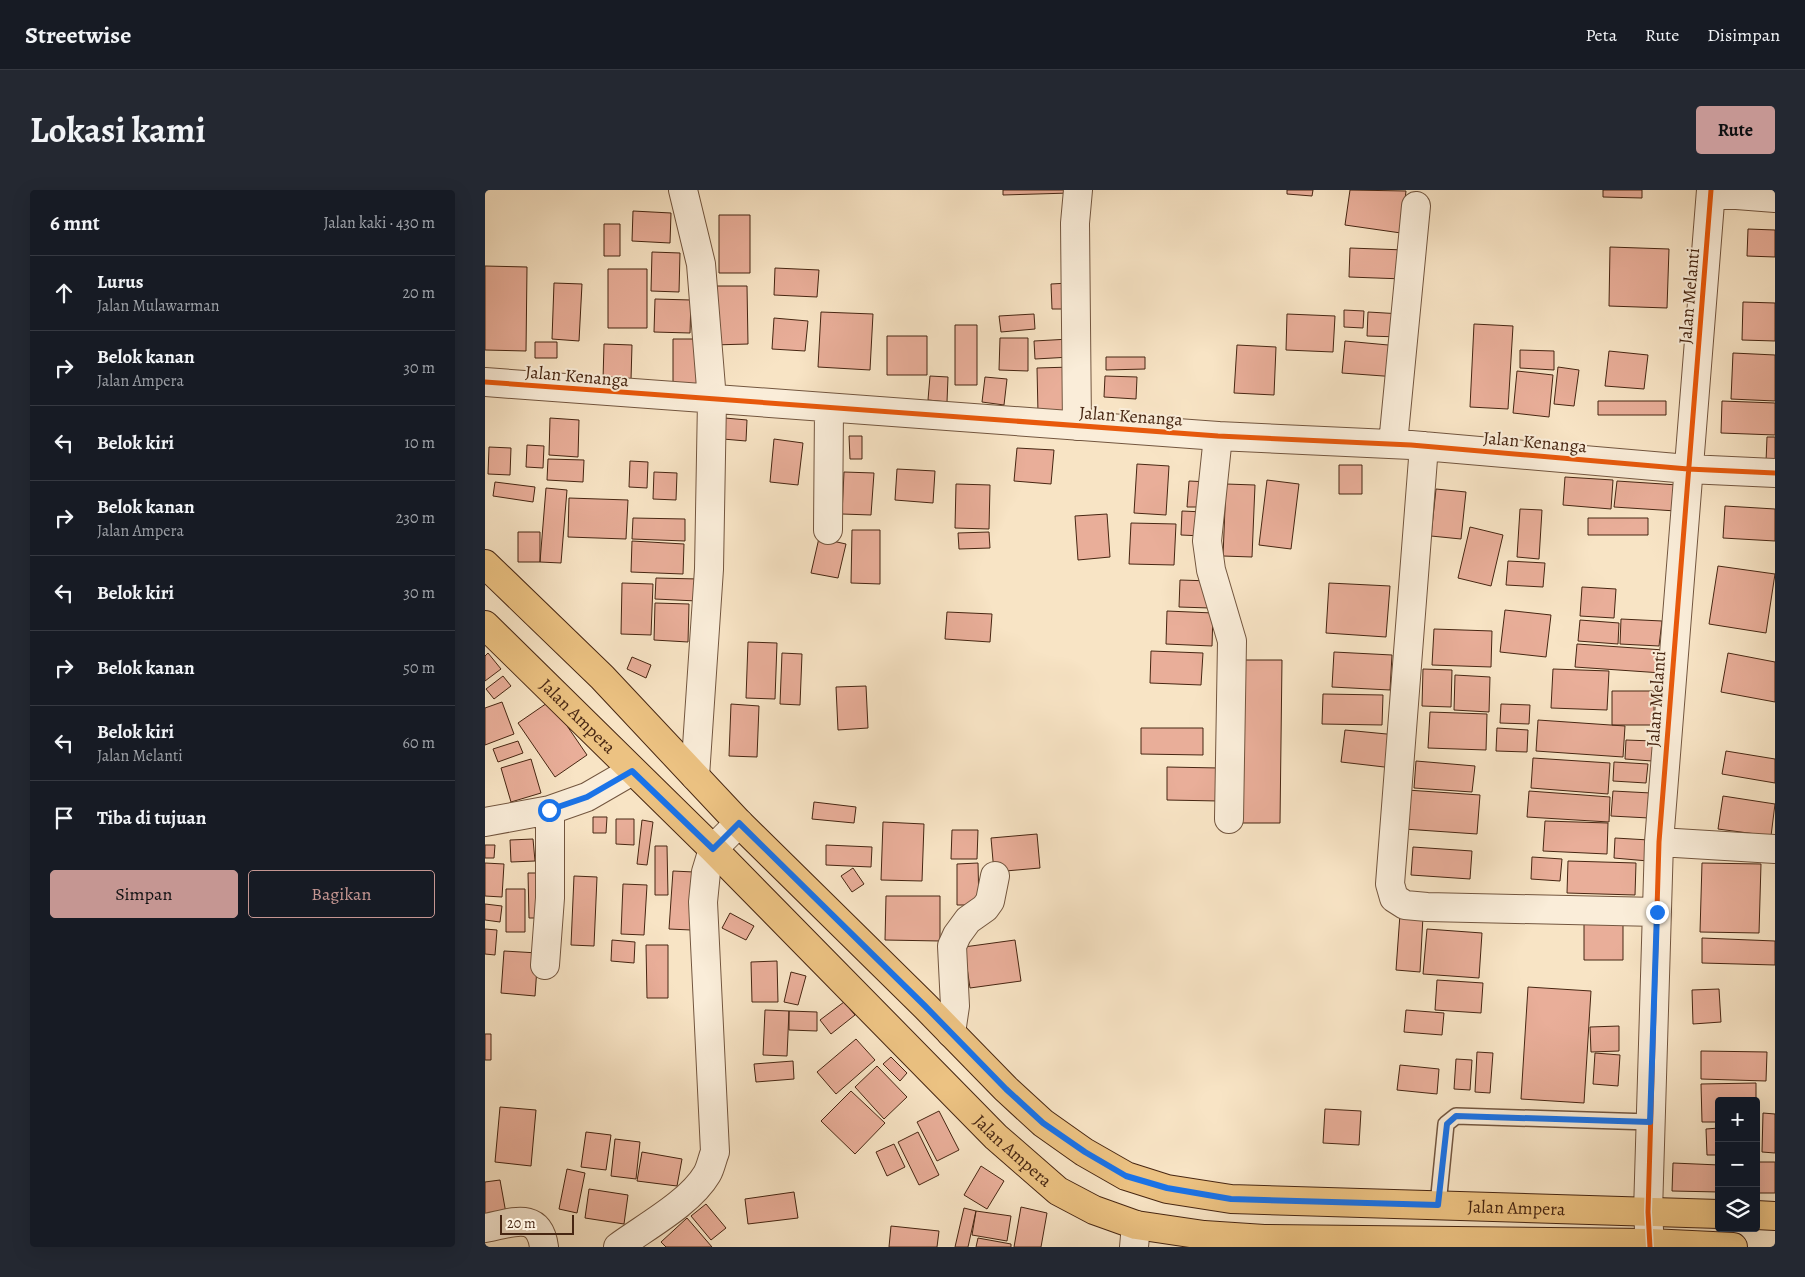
<!DOCTYPE html>
<html lang="id">
<head>
<meta charset="utf-8">
<style>
	body { margin:0; font-family:Alegreya,serif; background:#242831; color:#f1f3f6 }
	.controls { position:absolute; right:15px; bottom:15px; display:grid; overflow:hidden; border-radius:5px; box-shadow:0 5px 20px #0002 }
	.controls button { width:45px; height:45px; display:grid; place-items:center; padding:0; border:0; border-bottom:1px solid #363941; background:#171b24; color:#f1f3f6; font:25px sans-serif }
	.scale { position:absolute; left:15px; bottom:12px; width:74px; box-sizing:border-box; padding-left:5px; border:2px solid #472612; border-top:0; font-size:14px; line-height:18px; white-space:nowrap; color:#472612; -webkit-text-stroke:4px #faedd9; paint-order:stroke }
	.stop { position:absolute; width:15px; height:15px; margin:-11px; border:4px solid #1a73e8; border-radius:50%; background:#fff }
	.stop.end { background:#1a73e8; border-color:#fff; box-shadow:0 1px 5px #0008 }
	.list { margin:0; padding:0; list-style:none }
	h2 { display:flex; justify-content:space-between; align-items:center; height:65px; margin:0; padding:0 20px; font-size:21px }
	h2 small { font-size:16px; font-weight:400; color:#9ea1a6 }
	.list li { display:grid; grid-template-columns:32px 1fr auto; gap:15px; align-items:center; box-sizing:border-box; height:75px; padding:0 20px; border-top:1px solid #363941 }
	.list b { display:block; font-size:19px; white-space:nowrap }
	.list p { margin:0; font-size:16px; white-space:nowrap; color:#9ea1a6 }
	.list em { font-size:16px; font-style:normal; color:#9ea1a6 }
	.actions { display:flex; gap:10px; padding:15px 20px }
	.actions a { flex:1; padding:11px 0; border:1px solid #c59692; border-radius:5px; text-align:center; font-size:18px; color:#c59692 }
	.actions .main { background:#c59692; color:#111 }
	.icon { flex:none; width:28px; height:28px; fill:none; stroke:currentColor; stroke-width:2; stroke-linecap:round; stroke-linejoin:round }
	.map { position:relative; flex:none; width:1290px; height:1057px; overflow:hidden; border-radius:5px }
	header { display:flex; align-items:center; gap:30px; box-sizing:border-box; height:70px; padding:0 25px; background:#171b24; border-bottom:1px solid #363941 }
	header strong { font-size:24px }
	nav { display:flex; gap:28px; margin-inline-start:auto; font-size:18px }
	.intro { display:flex; align-items:center; justify-content:space-between; box-sizing:border-box; height:120px; padding:0 30px }
	h1 { margin:0; font-size:35px }
	.button { padding:12px 22px; border-radius:5px; background:#c59692; color:#111; font-size:18px; font-weight:700 }
	main { display:flex; gap:30px; padding:0 30px }
	aside { flex:1; background:#171b24; border-radius:5px; box-shadow:0 5px 20px #0002 }
	.map>svg:first-child { display:block }
	.building { fill:#e9ae99; stroke:#472612 }
	.lines { fill:none; stroke-linecap:round; stroke-linejoin:round }
	.lane-casing { stroke:#73563f; stroke-width:18 }
	.street-casing { stroke:#73563f; stroke-width:30 }
	.primary-casing { stroke:#472612; stroke-width:30 }
	.lane { stroke:#faedd9; stroke-width:15 }
	.street { stroke:#faedd9; stroke-width:28 }
	.primary { stroke:#ecc282; stroke-width:28 }
	.cycleway-casing { stroke:#faedd9; stroke-width:8 }
	.cycleway { stroke:#e8590c; stroke-width:5 }
	.route { stroke:#1a73e8; stroke-width:6 }
	.labels { text-anchor:middle; stroke-width:4; stroke-linejoin:round; paint-order:stroke }
	.street-label { font-size:18px; fill:#472612; stroke:#faedd9 }
</style>
</head>
<body>
<header>
<strong>Streetwise</strong>
<nav><a>Peta</a><a>Rute</a><a>Disimpan</a></nav>
</header>
<div class="intro"><h1>Lokasi kami</h1><a class="button">Rute</a></div>
<main>
<aside>
<h2>6 mnt<small>Jalan kaki · 430 m</small></h2>
<ul class="list">
<li><svg class="icon" aria-label="ahead" viewBox="0 0 24 24"><path d="M12 20V5M6 11l6-6 6 6"/></svg><div><b>Lurus</b><p>Jalan Mulawarman</p></div><em>20 m</em></li>
<li><svg class="icon" aria-label="right" viewBox="0 0 24 24"><path d="M7 20v-9h11M14 6l5 5-5 5"/></svg><div><b>Belok kanan</b><p>Jalan Ampera</p></div><em>30 m</em></li>
<li><svg class="icon" aria-label="left" viewBox="0 0 24 24"><path d="M17 20v-9H6M10 6l-5 5 5 5"/></svg><div><b>Belok kiri</b></div><em>10 m</em></li>
<li><svg class="icon" aria-label="right" viewBox="0 0 24 24"><path d="M7 20v-9h11M14 6l5 5-5 5"/></svg><div><b>Belok kanan</b><p>Jalan Ampera</p></div><em>230 m</em></li>
<li><svg class="icon" aria-label="left" viewBox="0 0 24 24"><path d="M17 20v-9H6M10 6l-5 5 5 5"/></svg><div><b>Belok kiri</b></div><em>30 m</em></li>
<li><svg class="icon" aria-label="right" viewBox="0 0 24 24"><path d="M7 20v-9h11M14 6l5 5-5 5"/></svg><div><b>Belok kanan</b></div><em>50 m</em></li>
<li><svg class="icon" aria-label="left" viewBox="0 0 24 24"><path d="M17 20v-9H6M10 6l-5 5 5 5"/></svg><div><b>Belok kiri</b><p>Jalan Melanti</p></div><em>60 m</em></li>
<li><svg class="icon" aria-label="arrive" viewBox="0 0 24 24"><path d="M6 21V4h12l-3 4 3 4H6"/></svg><div><b>Tiba di tujuan</b></div></li>
</ul>
<div class="actions"><a class="main">Simpan</a><a>Bagikan</a></div>
</aside>
<div class="map">
<svg width="1290" height="1057" viewBox="0 0 1290 1057">
	<rect width="100%" height="100%" fill="#f8e4c5"/>
	<filter id="stains"><feTurbulence type="fractalNoise" baseFrequency=".004" numOctaves="4"/><feColorMatrix values="0 0 0 0 .2 0 0 0 0 .09 0 0 0 0 .02 0 0 0 .5 -.17"/></filter>
	<radialGradient id="worn" r=".72"><stop offset=".6" stop-color="#630" stop-opacity="0"/><stop offset="1" stop-color="#630" stop-opacity=".3"/></radialGradient>
	<path class="building" d="M518,0H585V3L518,5Z
		M802,0H828L827,6L802,4Z
		M865,0L921,1L916,43L860,35Z
		M1118,0H1157V8L1118,7Z
		M148,21L186,23L185,53L147,51Z
		M234,25H265V83H234Z
		M119,34H135V66H119Z
		M1263,39L1290,40V67L1262,66Z
		M1125,57L1184,59L1182,118L1124,116Z
		M865,58L920,60L919,89L864,87Z
		M167,62L195,63L194,102L166,101Z
		M0,76L42,77L41,161L0,160Z
		M290,78L334,80L332,107L289,105Z
		M123,79H162V138H123Z
		M69,93L97,94L94,151L67,149Z
		M584,93L585,119H567L566,94Z
		M226,96H262L263,154L228,155Z
		M170,109L206,110L205,143L169,142Z
		M1258,112L1290,113V151L1257,150Z
		M859,120L879,121L878,138L859,137Z
		M336,122L388,124L385,180L333,177Z
		M883,122L917,124L916,147L882,146Z
		M549,124L550,139L516,142L514,126Z
		M802,124L850,126L848,162L801,160Z
		M289,128L323,131L320,161L287,159Z
		M989,134L1028,136L1023,219L985,217Z
		M470,135H492V195H470Z
		M402,146H442V185H402Z
		M515,148H543V181L514,180Z
		M188,149H221V197H188Z
		M585,149L586,167L550,169L549,151Z
		M860,151L914,156L912,187L857,183Z
		M50,152H72V168H50Z
		M119,154L147,155L146,190H118Z
		M752,155L791,157L789,205L749,203Z
		M1035,160L1069,161V180L1035,178Z
		M1124,161L1163,165L1159,199L1120,196Z
		M1248,163L1290,165V211L1246,209Z
		M621,167H660V179L621,180Z
		M587,177L588,222L553,223L552,178Z
		M1073,177L1094,180L1089,216L1069,214Z
		M1032,181L1068,185L1064,227L1028,223Z
		M445,186L463,187L462,212L443,210Z
		M620,186L652,187L651,209L619,207Z
		M500,187L522,189L519,215L497,212Z
		M1113,211H1181V225H1113Z
		M1237,211L1290,213V245L1236,243Z
		M65,228L94,230L93,267L64,265Z
		M240,228L262,230L261,251L238,249Z
		M364,246H377V269H365Z
		M1282,247H1290V272H1281Z
		M289,249L318,253L313,295L285,292Z
		M42,255L59,256L58,278L41,277Z
		M4,257L26,258L25,285L3,284Z
		M532,258L569,260L566,294L529,291Z
		M63,269L99,270L98,292L62,290Z
		M145,271L163,272L162,298L144,297Z
		M652,274L684,276L681,325L649,323Z
		M854,275H877V304H854Z
		M412,279L450,281L448,313L410,310Z
		M169,282L192,283L191,310L168,309Z
		M359,282L389,283L386,325L357,324Z
		M1080,287L1128,290L1126,319L1078,315Z
		M782,290L814,294L806,359L774,355Z
		M704,291L725,292L724,317H702Z
		M1132,291L1193,295L1191,321L1129,317Z
		M10,292L50,297L48,312L8,306Z
		M471,294L505,295L504,339L470,338Z
		M741,294L770,295L767,367L738,366Z
		M61,298L82,300L76,373L55,372Z
		M951,299L981,302L976,349L946,346Z
		M84,308L143,310L141,349L83,347Z
		M1240,316L1290,319V351L1238,348Z
		M1035,319L1057,320L1054,369L1032,367Z
		M697,321L719,322L718,346L696,345Z
		M622,324L625,367L593,370L590,326Z
		M148,328L200,329V351L147,349Z
		M1103,328H1163V345H1103Z
		M646,333L691,334L689,375L644,374Z
		M985,337L1018,345L1006,396L973,388Z
		M367,340H395V394L366,393Z
		M33,342H55V372H33Z
		M504,342L505,358L474,359L473,343Z
		M334,348L361,354L353,388L326,383Z
		M147,351L199,354L198,384L146,382Z
		M1023,371L1060,373L1058,397L1021,395Z
		M1233,376L1290,384L1281,443L1224,434Z
		M171,388L213,389L212,411L170,409Z
		M695,390L726,391L725,418L694,417Z
		M137,393L168,394L166,445L136,444Z
		M844,393L905,396L901,447L841,443Z
		M1097,397L1131,399L1129,428L1095,426Z
		M170,413L204,414L203,452L169,450Z
		M1020,420L1066,425L1061,467L1015,462Z
		M682,421L728,423L727,456L681,454Z
		M462,422L507,424L505,452L460,449Z
		M1136,429L1177,431L1174,456L1135,454Z
		M1095,430L1134,433L1133,454L1093,451Z
		M949,439L1007,441L1006,477L947,475Z
		M263,452L292,453L290,509L261,508Z
		M1092,454L1179,460L1177,483L1090,477Z
		M666,461L718,463L716,495L665,493Z
		M849,462L907,465L905,500L847,497Z
		M3,463L16,479L0,491V466Z
		M297,463L317,464L315,515L295,514Z
		M1243,463L1290,472V512L1236,502Z
		M147,467L166,475L161,488L142,479Z
		M758,470H797L795,633H756Z
		M938,479L967,480L966,517L937,516Z
		M1068,479L1124,481L1122,520L1066,518Z
		M970,485L1005,487L1004,522L969,520Z
		M18,486L26,496L9,509L1,499Z
		M381,496L383,538L353,540L351,497Z
		M1127,501H1169V535H1127Z
		M838,504L898,505L897,535L837,534Z
		M65,511L102,565L70,587L33,533Z
		M17,512L29,544L0,555V518Z
		M246,514L274,516L272,567L244,566Z
		M1016,514L1045,515L1044,534L1015,533Z
		M945,522L1002,524L1001,560L943,558Z
		M1053,530L1140,536L1138,567L1051,561Z
		M656,538H718V565L656,564Z
		M1012,538L1043,540L1042,562L1011,561Z
		M860,540L912,545L908,578L856,572Z
		M1141,550L1168,551L1167,571L1140,569Z
		M33,551L38,563L13,572L8,559Z
		M1241,561L1290,569V593L1237,584Z
		M1048,568L1125,573L1123,604L1046,598Z
		M46,569L56,603L26,612L16,578Z
		M931,571L990,576L987,602L929,598Z
		M1129,572L1163,574L1161,593L1128,591Z
		M682,577L734,578V611L682,610Z
		M922,600L995,605L992,644L919,639Z
		M1044,601L1125,607L1124,632L1042,627Z
		M1128,601L1166,603L1164,628L1126,626Z
		M1238,606L1290,614L1286,646L1233,639Z
		M329,612L371,617L369,633L327,629Z
		M108,627H122L121,643H108Z
		M131,629H149V655L131,654Z
		M157,630L168,632L162,675L152,674Z
		M1060,631L1123,633L1122,664L1058,661Z
		M398,632L439,634L437,691L396,690Z
		M467,640H493L492,669H466Z
		M552,644L555,678L509,682L506,648Z
		M1130,648L1164,650L1163,671L1129,668Z
		M48,649L50,671L26,672L25,650Z
		M0,655H10L9,668H0Z
		M341,655L387,657L386,677L341,675Z
		M170,656H182L183,705H170Z
		M928,657L987,661L985,689L926,685Z
		M1047,667L1077,669L1075,691L1046,689Z
		M1083,671L1151,673L1150,705L1082,703Z
		M0,673L19,674L17,707L0,706Z
		M493,673L494,715H472V674Z
		M1217,673L1276,674L1274,743L1215,742Z
		M368,678L379,694L367,702L356,686Z
		M188,681L209,682L206,740L184,739Z
		M43,683H59L60,728H44Z
		M89,686L112,687L109,756L86,755Z
		M138,694L162,695L159,745L136,744Z
		M21,699H40V742H21Z
		M401,706H455V751L400,750Z
		M0,714L17,716L15,732L0,730Z
		M245,723L269,736L261,750L237,738Z
		M915,724L938,726L935,782L911,780Z
		M1099,732H1138V770H1099Z
		M0,739L12,740L10,765L0,764Z
		M942,739L997,743L994,788L938,784Z
		M1217,748L1290,751V775L1217,773Z
		M127,750L150,752L149,773L126,771Z
		M530,750L536,791L485,798L479,757Z
		M161,755H183V808H162Z
		M19,761L53,763L50,806L16,803Z
		M292,771L293,812H267L266,772Z
		M306,782L321,786L313,815L299,812Z
		M952,790L998,793L996,823L950,820Z
		M1043,797L1106,801L1099,913L1036,909Z
		M1234,799L1236,832L1208,834L1207,800Z
		M359,812L370,825L346,844L335,830Z
		M280,820L304,821L302,866L278,865Z
		M921,820L959,823L957,845L919,842Z
		M304,821L332,822V841L304,840Z
		M1134,836V861L1106,862L1105,837Z
		M0,844H6V870H0Z
		M371,849L390,870L351,904L332,882Z
		M1216,861L1282,862L1281,891L1216,889Z
		M992,862L1008,863L1005,903L990,902Z
		M1110,863L1135,865L1133,896L1108,894Z
		M406,867L422,883L415,891L398,874Z
		M971,869L987,870L985,900L969,899Z
		M308,871L309,889L271,892L269,874Z
		M915,875L954,879L952,904L912,900Z
		M392,876L422,907L399,929L370,897Z
		M1271,893V911H1234V932H1217L1216,894Z
		M366,901L400,933L370,964L336,931Z
		M15,917L51,920L46,976L10,972Z
		M840,919L876,921L874,955L838,953Z
		M454,921L474,960L452,971L432,932Z
		M1278,923L1290,924V963L1277,962Z
		M1234,938V965H1222L1221,939Z
		M101,942L126,945L121,980L96,977Z
		M433,942L454,985L434,995L413,952Z
		M130,949L155,952L151,989L126,986Z
		M409,954L420,977L402,986L391,962Z
		M157,962L197,969L192,996L152,991Z
		M1271,972H1290V1003H1271Z
		M1188,973L1234,975V1002L1187,1001Z
		M496,976L519,991L502,1019L479,1005Z
		M82,979L100,983L92,1023L74,1019Z
		M15,990L22,1029L0,1033V992Z
		M104,999L143,1005L139,1034L100,1028Z
		M309,1002L313,1028L263,1034L260,1009Z
		M221,1014L241,1038L226,1050L206,1026Z
		M536,1017L562,1023L556,1057H529Z
		M479,1018L491,1021L483,1057H470Z
		M491,1021L526,1026L522,1051L487,1045Z
		M202,1028L227,1057H181L176,1052Z
		M406,1036L454,1041L452,1057H404Z
		M493,1048L526,1054V1057H491Z"/>
	<g class="lines">
		<g class="lane-casing">
			<path id="lane" d="M953,1015L961,934L971,926L1165,932"/>
		</g>
		<g class="street-casing">
			<path id="street" d="M198,0L216,74L227,210L224,379L210,586
				M1226,3L1290,8
				M0,192L733,246L926,255L1203,279L1290,283
				M592,236L590,33L593,0
				M733,246L722,351L726,380L747,451L744,629
				M908,254L931,16
				M939,256L905,694L909,708L920,715L942,717L1172,722
				M343,340L344,219
				M0,632L65,620L102,607L147,581
				M1174,652L1290,659
				M60,775L65,708V620
				M466,843L470,816L467,756L472,745L483,730L500,718L505,711L510,686
				M0,1038C27,1033 54,1020 59,1057
				M133,1057C160,1037 205,1013 222,984C226,977 227,969 230,962L218,712L221,682L228,659L254,633
				M649,1057L651,1035
				M1165,1057L1163,1022L1174,652L1226,0"/>
		</g>
		<g class="primary-casing">
			<g id="primary">
				<path id="s1" d="M0,374L117,487L254,633L440,816L521,899L558,933L599,962L641,986L682,999L746,1009L1234,1024"/>
				<path id="s2" d="M0,435L228,659L511,947L573,1001L609,1020L651,1035L719,1045L779,1049L1165,1053L1248,1057"/>
				<path d="M1271,1025L1290,1026"/>
			</g>
		</g>
		<use href="#lane" class="lane"/>
		<use href="#street" class="street"/>
		<use href="#primary" class="primary"/>
		<g class="cycleway-casing">
			<path id="cycleway" d="M0,192L733,246L926,255L1203,279L1290,283
				M1165,1057L1163,1022L1174,652L1226,0"/>
		</g>
		<use href="#cycleway" class="cycleway"/>
	</g>
	<g class="lines">
		<path class="route" d="M64,620L102,607L147,581L228,659L254,633L440,816L521,899L558,933L600,962L641,986L682,998L746,1009L953,1015L962,934L971,926L1165,932L1172,722"/>
	</g>
	<g class="labels">
		<g class="street-label">
			<text transform="translate(1204 106) rotate(-85)" y="6">Jalan Melanti</text>
			<text transform="translate(92 186) rotate(5)" y="6">Jalan Kenanga</text>
			<text transform="translate(646 226) rotate(4)" y="6">Jalan Kenanga</text>
			<text transform="translate(1050 252) rotate(5)" y="6">Jalan Kenanga</text>
			<text transform="translate(1171 509) rotate(-86)" y="6">Jalan Melanti</text>
			<text dy="6" stroke="none"><textPath href="#s2" startOffset="130">Jalan Ampera</textPath></text>
			<text dy="6" stroke="none"><textPath href="#s2" startOffset="745">Jalan Ampera</textPath></text>
			<text dy="6" stroke="none"><textPath href="#s1" startOffset="1282">Jalan Ampera</textPath></text>
		</g>
	</g>
	<rect width="100%" height="100%" filter="url(#stains)"/>
	<rect width="100%" height="100%" fill="url(#worn)"/>
</svg>
<div class="controls">
<button>+</button>
<button>−</button>
<button><svg class="icon" aria-label="layers" viewBox="0 0 24 24"><path d="M12 4l9 5-9 5-9-5zM3 14l9 5 9-5"/></svg></button>
</div>
<div class="scale">20 m</div>
<div class="stop" style="left:64px;top:620px"></div>
<div class="stop end" style="left:1172px;top:722px"></div>
</div>
</main>
</body>
</html>
